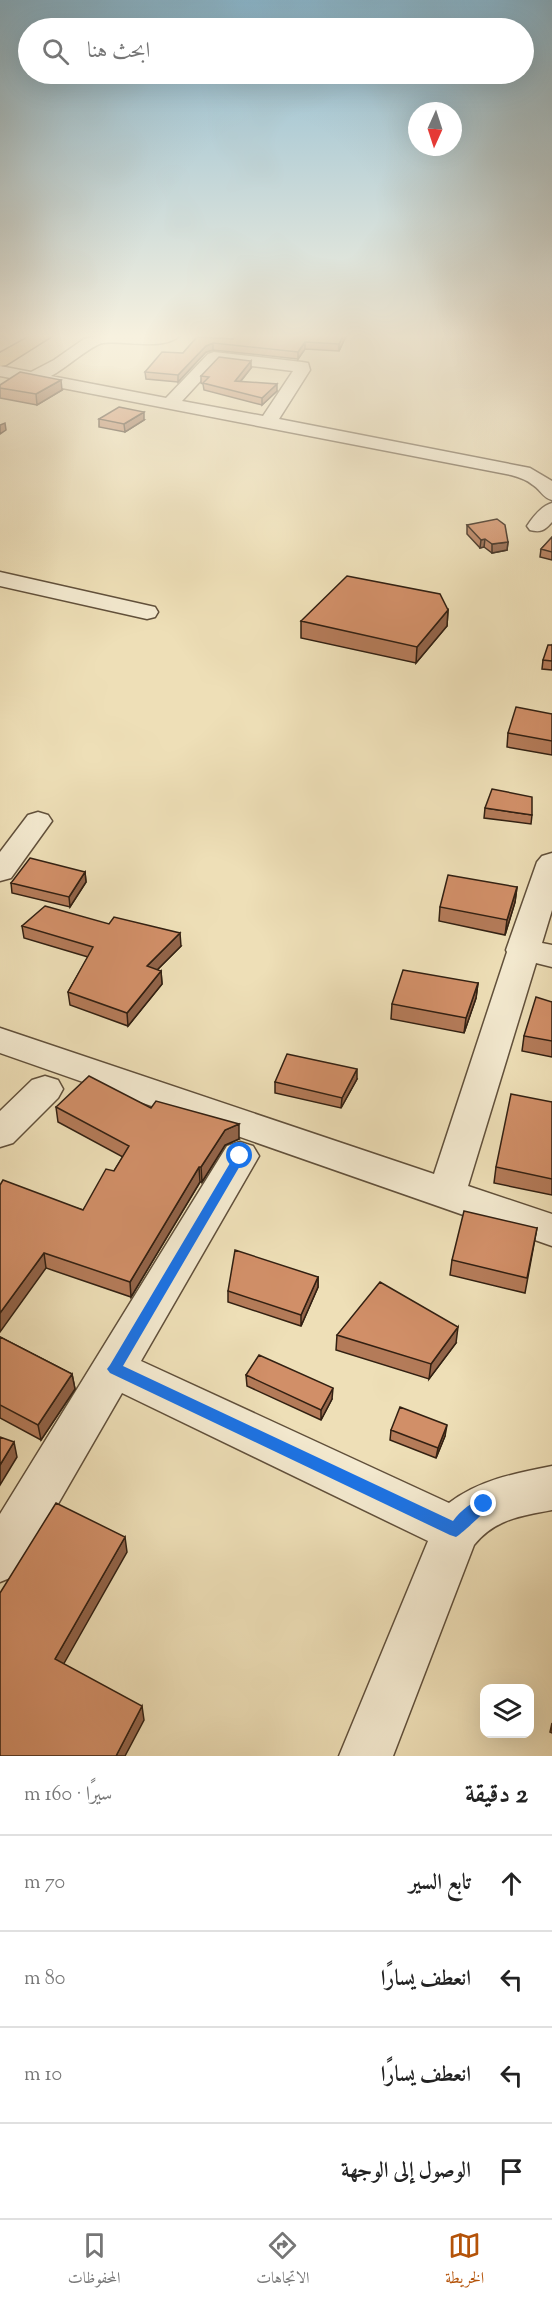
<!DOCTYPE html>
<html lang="ar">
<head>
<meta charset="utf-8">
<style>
	body { margin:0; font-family:"Sorts Mill Goudy",Amiri,serif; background:#f6f6f6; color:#222; direction:rtl }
	.controls { position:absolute; right:18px; bottom:18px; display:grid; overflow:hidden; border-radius:12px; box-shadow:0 6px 24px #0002 }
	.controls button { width:54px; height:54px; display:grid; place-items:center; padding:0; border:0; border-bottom:2px solid #e0e0e0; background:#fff; color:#222; font:30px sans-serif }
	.compass { position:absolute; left:408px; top:102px; width:54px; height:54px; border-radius:50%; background:#fff; box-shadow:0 6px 24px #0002; rotate:183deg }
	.stop { position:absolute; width:18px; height:18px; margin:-14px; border:4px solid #1a73e8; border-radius:50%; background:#fff }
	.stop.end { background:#1a73e8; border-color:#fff; box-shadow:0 2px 6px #0008 }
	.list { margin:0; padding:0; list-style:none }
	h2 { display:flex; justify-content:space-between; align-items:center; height:78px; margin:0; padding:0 24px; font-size:26px }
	h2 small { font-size:20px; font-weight:400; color:#767676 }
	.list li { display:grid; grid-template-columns:39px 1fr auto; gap:18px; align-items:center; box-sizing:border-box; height:96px; padding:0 24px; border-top:2px solid #e0e0e0 }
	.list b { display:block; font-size:22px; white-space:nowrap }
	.list em { font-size:20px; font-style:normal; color:#767676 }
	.icon { flex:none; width:33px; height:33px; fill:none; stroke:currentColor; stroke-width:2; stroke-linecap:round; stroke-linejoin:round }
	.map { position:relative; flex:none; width:552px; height:1756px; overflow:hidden; direction:ltr }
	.search { position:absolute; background:#fff; box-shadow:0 6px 24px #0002; left:18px; right:18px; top:18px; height:66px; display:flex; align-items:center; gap:15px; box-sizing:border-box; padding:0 21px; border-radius:33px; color:#767676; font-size:22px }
	.sheet { height:462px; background:#fff }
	nav { display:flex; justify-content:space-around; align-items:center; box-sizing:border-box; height:84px; border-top:2px solid #e0e0e0; background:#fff; font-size:16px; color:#767676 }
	nav a { display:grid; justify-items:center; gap:3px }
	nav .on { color:#b45309 }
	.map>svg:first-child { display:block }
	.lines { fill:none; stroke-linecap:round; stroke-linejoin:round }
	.minor-casing { stroke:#61503b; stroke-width:3 }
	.major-casing { stroke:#322012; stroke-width:3 }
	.minor { fill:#f4ead0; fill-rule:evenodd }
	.major { fill:#e7c07c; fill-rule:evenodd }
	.wall { fill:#b47b59; stroke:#322012; stroke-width:1.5 }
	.shaded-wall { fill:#926449; stroke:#322012; stroke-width:1.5 }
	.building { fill:#d18f68; stroke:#322012; stroke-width:1.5 }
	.route { fill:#1a73e8 }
</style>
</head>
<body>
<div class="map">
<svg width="552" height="1756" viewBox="0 0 552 1756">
	<rect width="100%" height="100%" fill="#eedfb7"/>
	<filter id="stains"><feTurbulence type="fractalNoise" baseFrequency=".00333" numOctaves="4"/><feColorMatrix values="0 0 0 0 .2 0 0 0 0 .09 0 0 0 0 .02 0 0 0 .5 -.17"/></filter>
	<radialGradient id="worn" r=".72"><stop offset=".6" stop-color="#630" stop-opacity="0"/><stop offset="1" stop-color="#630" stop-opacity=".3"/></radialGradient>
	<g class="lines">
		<g class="minor-casing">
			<path id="minor" d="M104,334H181C166,352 124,340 103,343C91,345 65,369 51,376L166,398L208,354L214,352L302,362L308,363L310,370L279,419L530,468L552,481V500C543,498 541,490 533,485C527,480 519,477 511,475L0,376V366L31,372L54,360L84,339ZM218,362L293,371L263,416L182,401Z
				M552,503V522C545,530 541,533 530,530L527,526C533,517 541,506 552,503Z
				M0,572L155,607L158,612L155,617L147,619L0,586Z
				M38,812L48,815L52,821L11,878L0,881V852L28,815Z
				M552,853V910L542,943L552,945V967L536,963L468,1186L552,1214V1246L0,1053V1028L434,1174L507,952L506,950L537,862L542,856Z
				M45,1076L58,1080L63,1089L58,1098L13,1143L0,1147V1111L32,1080Z
				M240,1142L253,1146L259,1156L141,1361L449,1503C479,1480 516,1473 552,1466V1510C521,1516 495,1519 474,1545L393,1756H339L428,1541L122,1393L17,1575L0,1582V1514L227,1146Z"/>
		</g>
		<g class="major-casing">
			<path id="major" d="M34,334H55L6,365L0,366V353Z"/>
		</g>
		<use href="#minor" class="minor"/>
		<use href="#major" class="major"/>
	</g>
	<path class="wall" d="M347,334L339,351L305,349L298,359L213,350L206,352L178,382L146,379L145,372L183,353L197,337L233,339Z
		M251,368L241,381L277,391L262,405L204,390L203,384L201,383V376Z
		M0,385L62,390L37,405L0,398Z
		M99,419L144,420L125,432L99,427Z
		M467,525L508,542L507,550L492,553L484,547L480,548L467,534Z
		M552,537V560L540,557L541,549Z
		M448,610L447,626L416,663L301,638V621Z
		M552,645V670L542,669L543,660Z
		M552,714V755L507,747L508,733Z
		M485,808L532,815L531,824L484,818Z
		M85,872L86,882L70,907L12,893L11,883Z
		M517,887L515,902L505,935L439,921L440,907Z
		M22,926L181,946L157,970L161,971L162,984L128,1026L70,1005L68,992L88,957L24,938Z
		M478,983L476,998L464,1033L391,1019L392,1004Z
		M552,1002V1057L522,1051L524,1036Z
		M357,1079L341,1108L275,1093V1082Z
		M552,1102V1195L494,1183L496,1167Z
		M56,1107L151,1108L239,1139L225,1145L202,1182H200L131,1297L46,1268L0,1185L83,1210L114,1171L123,1157L58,1122Z
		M537,1228L525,1293L450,1275L452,1260Z
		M318,1277V1287L301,1326L228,1302V1291Z
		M337,1335L456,1343L429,1379L336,1350Z
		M0,1337L72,1374L75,1389L41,1440L0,1418Z
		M246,1375L332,1399L321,1420L247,1386Z
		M391,1430L445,1436L436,1458L390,1440Z
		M552,1723V1733L550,1732Z"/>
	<path class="shaded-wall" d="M344,334H347L339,351V344Z
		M305,342V349L298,359V352Z
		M213,343V350L206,352L178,382V375L206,346Z
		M251,361V368L235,388V381Z
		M61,380L62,390L37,405L36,394Z
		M277,384V391L262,405V398Z
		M144,412V420L125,432L124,424Z
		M5,423L6,430L0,434V425Z
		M485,539L484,547L480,548L481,540Z
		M508,542L507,550L492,553V544Z
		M448,610L447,626L416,663L417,647Z
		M85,872L86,882L70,907L69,897Z
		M517,887L515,902L505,935L507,920Z
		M180,933L181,946L148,979L147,966Z
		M161,971L162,984L128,1026L127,1013Z
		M478,983L476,998L464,1033L466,1018Z
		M357,1069V1079L341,1108L342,1098Z
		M239,1124V1139L225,1145L202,1182L201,1167L225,1130Z
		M199,1167L200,1182L131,1297L130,1282Z
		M44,1253L46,1268L0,1332V1313Z
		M318,1277V1287L301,1326V1315Z
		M458,1327L456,1343L429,1379L431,1364Z
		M72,1374L75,1389L41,1440L38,1425Z
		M333,1388L332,1399L321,1420V1410Z
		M447,1425L445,1436L436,1458L438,1448Z
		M14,1442L17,1457L0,1485V1465Z
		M125,1537L127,1552L58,1674L55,1659Z
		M142,1706L144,1720L125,1756H116Z"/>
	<path class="building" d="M237,334H344L339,344L305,342L298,352L213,343L206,346L178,375L145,372L162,352L183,353L197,337L233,339Z
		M219,357L251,361L235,381L277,384L262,398L203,383L209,377L201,376Z
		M20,372L61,380L36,394L0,388V385Z
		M119,407L144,412L124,424L99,419Z
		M497,519L505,525L508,542L492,544L485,539L481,540L467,525Z
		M552,537V552L541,549Z
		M347,576L440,594L448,610L417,647L301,621Z
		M548,645H552V661L543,660Z
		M516,707L552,714V741L508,733Z
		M492,789L532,797V815L485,808Z
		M30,858L85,872L69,897L11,883Z
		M448,875L517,887L507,920L440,907Z
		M45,906L109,924L114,917L180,933L147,966L161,971L127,1013L68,992L93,947L22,926Z
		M403,970L478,983L466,1018L392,1004Z
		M536,997L552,1002V1041L524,1036Z
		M287,1054L357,1069L342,1098L275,1082Z
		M89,1076L151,1108L156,1101L239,1124L225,1130L201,1167H199L130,1282L44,1253L0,1313V1185L3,1180L83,1210L106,1169L114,1171L129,1146L56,1107Z
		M511,1094L552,1102V1179L496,1167Z
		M464,1211L537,1228L527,1278L452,1260Z
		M235,1250L318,1277L301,1315L228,1291Z
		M380,1282L458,1327L431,1364L337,1335Z
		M0,1337L72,1374L38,1425L0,1405Z
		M259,1355L333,1388L321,1410L246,1375Z
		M400,1407L447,1425L438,1448L391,1430Z
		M0,1437L14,1442L0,1465Z
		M56,1503L125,1537L55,1659L142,1706L116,1756H0V1593Z"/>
	<linearGradient id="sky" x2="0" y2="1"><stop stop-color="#89b8d0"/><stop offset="0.58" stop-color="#f7f1df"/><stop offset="1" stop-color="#f7f1df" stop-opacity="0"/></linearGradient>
	<rect width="552" height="579" fill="url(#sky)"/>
	<path class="route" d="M240,1152L244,1153V1159L123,1366L453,1521C461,1510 472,1502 484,1497L490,1499L492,1504C491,1507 459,1536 456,1537L450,1535L110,1373L107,1369L110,1365L236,1153Z"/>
	<rect width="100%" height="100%" filter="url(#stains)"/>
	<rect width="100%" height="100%" fill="url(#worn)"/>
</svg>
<div class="controls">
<button><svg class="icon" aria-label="layers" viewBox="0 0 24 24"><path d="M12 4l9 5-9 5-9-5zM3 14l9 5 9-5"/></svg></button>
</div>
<svg class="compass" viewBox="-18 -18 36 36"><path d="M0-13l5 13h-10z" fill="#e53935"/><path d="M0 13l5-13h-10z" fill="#767676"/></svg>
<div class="stop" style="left:240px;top:1156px"></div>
<div class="stop end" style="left:484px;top:1504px"></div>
<div class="search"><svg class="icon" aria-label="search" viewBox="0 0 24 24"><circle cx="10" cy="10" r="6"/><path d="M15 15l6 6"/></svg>ابحث هنا</div>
</div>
<section class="sheet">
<h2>2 دقيقة<small>سيرًا · 160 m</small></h2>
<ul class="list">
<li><svg class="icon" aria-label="ahead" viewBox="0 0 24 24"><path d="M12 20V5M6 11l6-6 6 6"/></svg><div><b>تابع السير</b></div><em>70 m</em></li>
<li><svg class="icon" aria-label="left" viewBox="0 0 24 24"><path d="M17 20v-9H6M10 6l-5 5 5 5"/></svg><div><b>انعطف يسارًا</b></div><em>80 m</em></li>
<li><svg class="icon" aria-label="left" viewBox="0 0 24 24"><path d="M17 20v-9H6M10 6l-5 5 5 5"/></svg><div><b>انعطف يسارًا</b></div><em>10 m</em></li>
<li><svg class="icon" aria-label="arrive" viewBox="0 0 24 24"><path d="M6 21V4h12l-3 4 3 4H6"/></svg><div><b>الوصول إلى الوجهة</b></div></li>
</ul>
</section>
<nav>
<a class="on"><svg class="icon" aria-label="map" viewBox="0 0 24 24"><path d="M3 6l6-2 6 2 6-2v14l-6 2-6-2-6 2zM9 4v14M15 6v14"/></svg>الخريطة</a>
<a><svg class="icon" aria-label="directions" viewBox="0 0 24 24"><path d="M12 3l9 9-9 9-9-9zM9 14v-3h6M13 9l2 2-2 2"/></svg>الاتجاهات</a>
<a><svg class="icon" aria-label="saved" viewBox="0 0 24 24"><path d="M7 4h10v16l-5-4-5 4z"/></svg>المحفوظات</a>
</nav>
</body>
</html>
